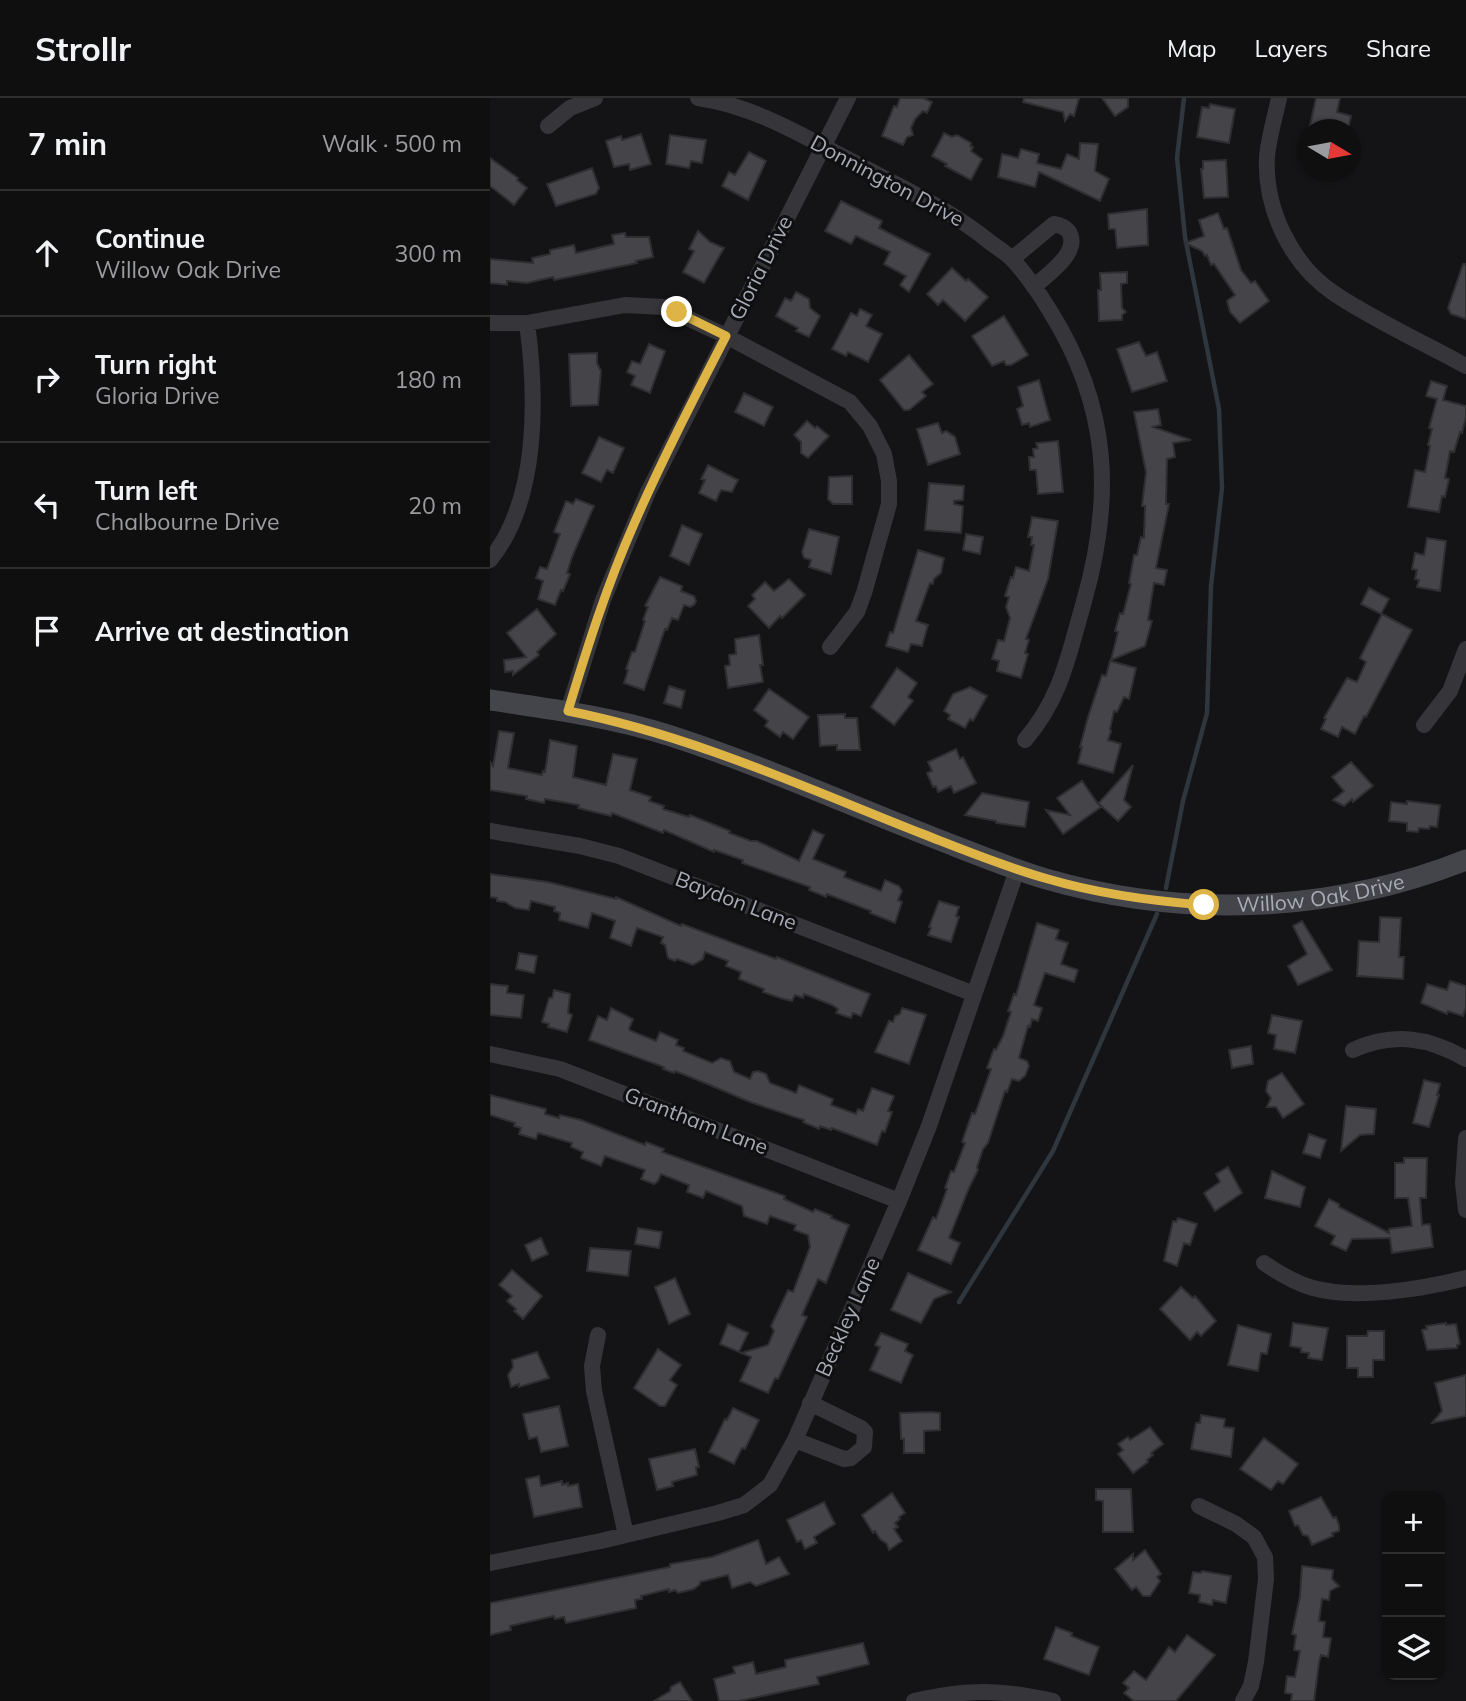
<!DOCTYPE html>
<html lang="en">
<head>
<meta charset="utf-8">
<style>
	body { margin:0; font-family:Mulish,sans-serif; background:#181819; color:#f1f3f6 }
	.controls { position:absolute; right:21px; bottom:21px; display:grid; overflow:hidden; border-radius:14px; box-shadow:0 2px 5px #0004 }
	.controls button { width:63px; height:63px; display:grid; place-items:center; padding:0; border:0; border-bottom:2px solid #2f2f30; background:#0f0f10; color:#f1f3f6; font:35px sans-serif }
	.compass { position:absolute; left:808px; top:21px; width:63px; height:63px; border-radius:50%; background:#0f0f10; box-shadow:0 2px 5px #0004; rotate:100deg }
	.stop { position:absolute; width:21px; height:21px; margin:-16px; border:5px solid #ddb445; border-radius:50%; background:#fff }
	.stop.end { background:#ddb445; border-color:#fff; box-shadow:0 2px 7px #0008 }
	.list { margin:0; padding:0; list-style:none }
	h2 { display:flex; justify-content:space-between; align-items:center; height:91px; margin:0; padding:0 28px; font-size:30px }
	h2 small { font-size:23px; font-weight:400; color:#9b9c9f }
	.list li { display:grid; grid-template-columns:46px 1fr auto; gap:21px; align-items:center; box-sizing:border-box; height:126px; padding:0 28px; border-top:2px solid #2f2f30 }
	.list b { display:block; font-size:26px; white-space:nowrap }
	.list p { margin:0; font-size:23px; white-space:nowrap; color:#9b9c9f }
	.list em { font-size:23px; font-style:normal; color:#9b9c9f }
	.icon { flex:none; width:38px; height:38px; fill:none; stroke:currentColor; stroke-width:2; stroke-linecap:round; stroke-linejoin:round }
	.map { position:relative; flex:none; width:976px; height:1603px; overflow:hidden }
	header { display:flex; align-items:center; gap:42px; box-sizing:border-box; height:98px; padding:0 35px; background:#0f0f10; border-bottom:2px solid #2f2f30 }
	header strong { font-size:33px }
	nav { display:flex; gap:38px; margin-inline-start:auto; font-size:24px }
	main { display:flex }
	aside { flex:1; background:#0f0f10 }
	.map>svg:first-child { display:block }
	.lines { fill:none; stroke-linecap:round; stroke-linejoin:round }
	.stream { stroke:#2f363d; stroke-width:4.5 }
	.building { fill:#444449; stroke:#2f2f32; stroke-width:2 }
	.street { stroke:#36363a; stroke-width:16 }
	.secondary { stroke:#44454a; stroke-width:21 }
	.route { stroke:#ddb445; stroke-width:9 }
	.labels { text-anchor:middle; stroke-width:6; stroke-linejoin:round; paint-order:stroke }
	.street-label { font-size:21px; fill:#a8abb5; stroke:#0f0f11 }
</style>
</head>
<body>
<header>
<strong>Strollr</strong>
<nav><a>Map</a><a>Layers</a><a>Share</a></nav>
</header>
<main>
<aside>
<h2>7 min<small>Walk · 500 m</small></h2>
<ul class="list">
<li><svg class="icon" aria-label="ahead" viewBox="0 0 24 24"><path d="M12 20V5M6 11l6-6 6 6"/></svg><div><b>Continue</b><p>Willow Oak Drive</p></div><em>300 m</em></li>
<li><svg class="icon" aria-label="right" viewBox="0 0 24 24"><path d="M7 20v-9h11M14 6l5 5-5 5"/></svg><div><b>Turn right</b><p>Gloria Drive</p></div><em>180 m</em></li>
<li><svg class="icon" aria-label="left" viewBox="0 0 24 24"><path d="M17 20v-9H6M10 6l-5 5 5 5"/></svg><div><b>Turn left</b><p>Chalbourne Drive</p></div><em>20 m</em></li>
<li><svg class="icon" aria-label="arrive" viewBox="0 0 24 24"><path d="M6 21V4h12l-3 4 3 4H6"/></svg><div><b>Arrive at destination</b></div></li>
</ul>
</aside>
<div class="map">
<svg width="976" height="1603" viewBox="0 0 976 1603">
	<rect width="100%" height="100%" fill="#141416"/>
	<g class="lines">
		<path class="stream" d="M676,790L693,703L717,615L721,488L732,390L729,311L695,139L687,60L694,0
			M469,1204L563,1053L667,816"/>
	</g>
	<path class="building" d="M410,0H433L442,4L437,15L433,13L425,21L421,30L423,37L417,39L413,47L392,38L404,8L407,9Z
		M534,0H589L584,18L580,16L575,23L573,14L533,4Z
		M612,0H638V9L625,18Z
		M826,0H850L847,14L861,18L858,32H819Z
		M720,6L745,11L739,45L707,39L712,9L719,10Z
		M454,35L462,39L467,37L481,45L480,48L483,49L481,53L492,61L481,82L455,68L457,66L442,58Z
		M151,36L161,66L140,72L139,66L124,69L116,43L131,38L132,42Z
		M180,37L216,42L212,65L201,63L199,70L176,66Z
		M590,45L608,46L605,73L619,81L610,103L549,74L545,89L508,79L512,56L528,60L531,51L549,56L547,65L571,71L577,56L589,61Z
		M259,54L276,63L258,102L232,88L239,74L245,77Z
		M0,60L28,80L27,82L37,90L24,107L0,88Z
		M736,62L738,99L714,100L711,71H713V63Z
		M102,70L109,90L106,96L66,108L57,86Z
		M351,103L392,123L389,130L440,156L419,194L410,187L416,178L394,166L400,154L366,138L361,146L335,133Z
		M657,111L658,147L627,150L625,131H619L618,116Z
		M728,115L734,131L737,130L751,172L761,185L765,183L779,203L750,225L740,214L737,203L745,197L724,166L721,167L717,157L715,158L712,153L695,145L714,138L709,122Z
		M208,133L220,144L234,150L214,185L193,174L204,153L199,151Z
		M135,135L136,139H159L163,159L146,163L147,165L64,182L63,179L37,185L17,183V187L0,185V161L43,165L42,160L60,156V152L84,147L86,155L124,146L122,137Z
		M973,166H976V221L961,216L958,210Z
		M462,170L476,183L478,181L498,199L475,223L453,202L448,207L437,196Z
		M637,174V185L631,186L632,210L636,214L632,217V222L609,223L608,192H611L610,175Z
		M306,194L319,201L320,210L330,218L319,239L306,233L308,230L286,218L295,200L301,203Z
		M370,211L382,217L376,228L392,236L378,264L358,254L356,258L342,251L361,215L367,218Z
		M514,218L538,257L521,267H516L514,263L502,268L482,238Z
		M649,244L656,258L667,254L677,283L642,294L627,251Z
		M159,246L175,253L160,295L141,287L145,278L137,274L142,263L150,266Z
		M107,255V265L111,273L108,307L81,308L79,256Z
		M419,257L443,286L432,294L436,298L419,312H414L390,282Z
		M549,282L560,322L540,329L539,325L532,327L527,311L533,308L528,289Z
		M941,283L957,288L953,302L976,308V319L972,335L970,334L964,354L960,353L955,380L959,381L955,399L952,398L949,414L918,409L925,372L935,374L940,348L938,347L942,331L939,330L947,301L936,298Z
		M254,295L283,309L274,328L245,314Z
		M668,311L671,327L663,329L701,342L683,345L685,359L677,361L676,406H679L666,470L677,472L674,487L664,485L658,522L662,523L655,548L621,562L628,534L625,533L630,515L633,516L641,486L639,485L644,457H647L651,439L654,440L655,408H652L656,374L644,314Z
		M317,323L325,330L327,328L339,338L318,360L311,355V344L304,337Z
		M448,325L452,335L456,333L465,339L470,356L438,367L427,331Z
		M109,339L134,350L123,375L117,372L111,384L92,375Z
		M568,343L573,394L548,396L546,372H540L539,359H544L543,351L548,350L546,345Z
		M218,367L248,382L242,394L231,392L226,403L209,395L215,382L211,381Z
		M362,378V406H343L338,401L339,379Z
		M439,385L474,388L473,402L464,403V406L473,408L471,435L435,432Z
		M86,401L104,408L82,459L77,475L80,476L73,493L71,492L65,507L48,501L53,483L46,480L50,469L57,471L70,436L64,434L76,403L83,406Z
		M542,419L568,423L558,481L536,541L539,542L535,555L538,556L531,580L507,573L509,563L502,561L508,542L514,543L520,520L516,509L519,499L515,498L521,479L523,480L526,469L539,473L544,447H541L542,439H538Z
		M192,427L212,436L199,467L180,458Z
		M319,431L349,439L341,476L319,469L321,462L314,460L312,454Z
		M476,436L493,439L490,456L473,452Z
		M937,440L956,443L950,493L927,489L929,482L925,481L927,472L922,471L925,455L934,457Z
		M428,452L454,460L451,475L444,481L443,486L440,485L426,523L438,527L432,548L421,546L418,554L396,548L400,534L403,535Z
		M170,479L192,488L191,493L204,498L206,503L204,507L200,509L194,507L188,522L182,520L177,532L175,531L154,592L134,585L138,572L136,571L142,554H145L155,523L153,522L158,509L155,508Z
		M299,481L315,497L292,520L290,518L279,530L258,508L265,501L262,497L275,484L284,493Z
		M879,490L899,501L891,516L871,506Z
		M47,511L66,536L47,554L49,557L23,577V573L15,574L14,562L36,559L17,535Z
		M892,516L922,532L876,619L874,618L865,636L852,629L848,639L831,631L836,621L834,620L857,580L867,584L876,564L870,560Z
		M269,537L273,567H270L273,584L238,590L235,568L240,567L239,557L246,556L245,541Z
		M620,563L646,570L639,601L634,599L627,614L624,613L620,631L621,633L618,642L631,646L623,675L588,665L592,649H590L598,619L612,577L616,578Z
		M407,570L427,585L418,599L423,603L404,627L381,609Z
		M179,588L195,593L191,610L174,605Z
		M480,589L497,598L483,623L480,621L475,630L458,621L460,617L454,613L463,596Z
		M279,591L319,619L303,641L293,634L290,639L275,628L278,623L264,612Z
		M355,616V620H367L370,652H347V647L330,648L328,617Z
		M9,633L24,635L18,670L52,677L53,673L55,674L60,642L87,648L83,679L116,687L123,656L147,661L140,692L161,699L159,703L174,708L173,711L199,719L200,717L240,733L239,735L261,743H267L309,763L323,732L334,737L323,761L356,774L354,779L391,793L395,782L409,788L412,793L408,802L412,804L405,825L380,815L381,813L337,796L336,799L319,792L320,789L252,765L253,762L224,752V754L174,732L173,735L122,715L121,718L88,710L89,707L55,701L54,705L36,701L37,698L0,692V664L3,668Z
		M466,651L470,661L473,659L486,685L464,695L461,688L448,694L446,688L443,689L437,675L442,673L438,664Z
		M861,664L883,688L863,704L862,701L854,708L843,702L854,693L842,679Z
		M643,667L634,702L641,709L628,723L609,706L611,709L573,736L556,712L580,717L567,700L592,683L608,706Z
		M492,695L539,704L535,729L506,725V723L475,717Z
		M917,703L950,707L947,729L940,728L939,731L929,730L928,734L917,733V725L899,723L901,704L917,706Z
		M0,776L58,784L126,801V799L191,828L192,826L286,861L287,859L380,896L371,918L363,915L361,920L346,915L348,911L342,907L314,896L313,900L305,897L302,903L290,900L273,894L274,891L249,881L251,874L236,868L238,863L215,854L213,861L203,867L187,861L185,863L178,860L175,847L171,845L173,839L147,830L141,848L120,840L125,823L102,815L98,830L69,822L70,815L64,813L65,809L41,803L39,812L25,810L15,804L7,803V800L0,799Z
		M449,803L469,809L466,818L469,819L461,844L438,837L441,830L439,829Z
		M890,819L911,820L909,859H914L913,881L867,878L869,843L889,844Z
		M812,823L842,872L808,887L798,868L817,856L803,828Z
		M547,825L569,832L566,841L578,845L571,866L588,872L584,884L555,875L544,907L552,910L548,923L542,921L540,929L538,928L529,960L537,963L539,968L535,978L529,983L522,981L517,994L515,993L498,1045L493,1051L487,1069L488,1072L479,1090L459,1140L470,1145L461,1166L428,1152L443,1119L446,1121L457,1091L455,1090L461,1073L464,1074L475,1045L472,1044L482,1015L485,1016L501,971L497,970L504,951L506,952L513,938L521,914L518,913L524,896L526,897Z
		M29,855L47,858L44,875L26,871Z
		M960,883L976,888V909L973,918L958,913L957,916L931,905L937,886L957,892Z
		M0,886L18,888L17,895L34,897L31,920L0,917Z
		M64,892L80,896L78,915L82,917L77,934L58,929L59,926L52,924L59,900H62Z
		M121,910L143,921L139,931L141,933L166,943L170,934L188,942L186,947L194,950L193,953L222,965L231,960L240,963L244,974L260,981L263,974L268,973L276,976L280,985L306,995L309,987L343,1001L341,1007L366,1016L368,1011L373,1013L382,990L404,998L398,1013L402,1014L395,1034L392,1033L387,1047L342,1030L341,1032L330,1028L329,1031L313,1024L314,1022L260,1004L215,985L185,973L184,975L173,971L174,969L99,942L108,918L117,922Z
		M412,910L436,917L419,966L385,954L399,923L403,924L405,918L410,916Z
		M782,917L812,923L805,955L784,951L786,937L778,935Z
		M761,948L763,966L742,970L739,952Z
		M792,975L814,1006L793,1020L786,1009H777L781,1000L776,993L778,983Z
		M934,982L950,986L947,997H949L939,1029L923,1025Z
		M0,997L56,1011L55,1016L69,1020L70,1017L91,1022L155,1047L156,1044L174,1051L172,1054L295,1098L294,1101L323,1114L325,1111L342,1118L341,1120L359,1127L336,1185L328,1181L312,1217L317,1219L288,1281L285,1280L278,1295L250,1283L261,1259L251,1255L278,1247L284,1233L281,1228L298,1192L303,1194L320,1149L318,1137L304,1132L306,1127L280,1118L277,1126L254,1118L252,1108L216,1093L213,1100L197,1094L199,1087L171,1076L168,1083L164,1086L151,1081L155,1072L115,1058L111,1068L91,1060L93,1054L81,1049L82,1045L48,1035L46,1041L29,1036L31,1030L24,1028L25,1025L0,1017Z
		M856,1008L886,1011L884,1036L870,1037L851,1053Z
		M819,1036L836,1042L830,1060L813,1055Z
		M914,1060H937L936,1100H930L932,1127L940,1126L943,1149L902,1155L900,1140L862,1141L856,1153L841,1146L845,1138L825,1128L839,1101L849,1106V1109L899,1135V1131L922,1128L918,1100H905V1065H914Z
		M738,1069L752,1095L725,1113L714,1095L730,1084L726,1076Z
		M782,1073L815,1089L810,1109L775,1100Z
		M688,1120L707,1126L700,1147L694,1145L687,1168L674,1163L683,1123L686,1124Z
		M148,1130L172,1134L169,1150L145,1146Z
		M51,1140L58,1156L42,1163L35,1147Z
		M100,1150L141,1153L138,1178L97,1173Z
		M22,1172L52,1198L33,1221L24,1213L26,1211L17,1203L22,1198L9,1187Z
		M418,1175L461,1194L444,1201L431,1225L401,1212Z
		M185,1180L200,1216L179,1226L165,1189Z
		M691,1189L703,1200L705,1198L726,1223L711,1238L707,1234L700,1242L670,1211Z
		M803,1225L838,1230L832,1262L818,1260L819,1255L811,1254V1250L800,1248Z
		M956,1225V1227L966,1226L970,1246L967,1247V1250L937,1252L932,1232L937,1231L936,1228Z
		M238,1226L258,1235L249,1254L230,1246Z
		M748,1227L781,1236L777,1256L771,1255L768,1273L738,1267Z
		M878,1233H894V1262H883V1279H868V1270H857V1238H877Z
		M391,1235L418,1246L415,1253L423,1257L411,1285L380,1272L390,1249L385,1247Z
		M168,1251L191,1267L180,1282L187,1287L175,1308H170L144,1290Z
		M47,1254L59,1280L29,1289V1286L21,1289L18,1277L23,1269L22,1262Z
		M976,1277V1318L942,1325L952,1313L945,1285Z
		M69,1308L78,1348L51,1354L47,1339L39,1341L33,1316Z
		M243,1310L269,1322L255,1351L252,1350L244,1366L219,1354L235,1321L237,1322Z
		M441,1314L450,1315V1332L434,1333V1355H414V1341H411L410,1315Z
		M711,1317L735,1321L734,1329L744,1330L741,1359L701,1351L706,1325H710Z
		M660,1329L673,1346L661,1355L663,1357L657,1362L658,1364L643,1375L628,1356L633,1352L628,1346L638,1339L640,1342L648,1337Z
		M774,1340L808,1366L793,1386L788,1383L781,1392L750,1371Z
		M205,1351L209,1369H206L207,1377L182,1384L183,1388L167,1392L159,1361Z
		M49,1378L51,1388L72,1383V1387L78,1385V1388L88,1386L92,1409L44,1419L36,1381Z
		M606,1391H641L643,1434H613V1403L606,1402Z
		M402,1395L415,1415L409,1419L410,1421L405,1425L408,1429L404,1431L412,1443L399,1452L397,1446L390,1441L385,1433L383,1435L372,1417Z
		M831,1399L843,1420L846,1419L849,1427V1433L842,1435L843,1438L822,1447L818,1438L813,1437L808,1427L805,1428L799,1413Z
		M334,1404L345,1426L324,1439L327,1445L315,1451L311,1442L307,1444L297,1422Z
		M268,1442L276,1466L289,1459L299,1476L266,1488L260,1484L242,1490L238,1477L210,1484V1486L204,1491L188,1495L185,1492L179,1494V1491L151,1498L152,1501L145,1502L146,1510L76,1525L74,1519L65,1521L64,1518L20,1528L21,1532L0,1537V1505L180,1469V1466L222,1459Z
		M655,1452L671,1476L667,1479L670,1483L660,1498H653L646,1489L642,1492L625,1471L643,1456V1462Z
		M812,1468L843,1472L842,1481L849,1488L840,1493L839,1502L832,1501L829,1523L835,1524L833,1539L841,1540L838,1559L831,1557L829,1565L824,1603H801L802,1596L795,1595L797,1578L805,1579L810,1553L804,1552L806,1537L802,1536L810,1498Z
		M712,1473L741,1478L736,1505L723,1502L722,1507L709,1504L710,1497L699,1495L703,1474L711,1475Z
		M566,1529L582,1535L581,1538L609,1549L599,1577L554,1561Z
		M697,1537L725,1557L686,1603H644L634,1595L639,1590L633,1585L644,1573L656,1582L679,1549L685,1554Z
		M373,1545L379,1566L327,1579L329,1586L249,1603H229L224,1581L245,1575L243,1569L263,1564L266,1576L296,1569L295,1562Z
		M190,1584L202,1603H164L180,1593L181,1589Z"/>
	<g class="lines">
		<path class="street" d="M208,0C266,8 318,41 369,67C415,91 461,112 501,145C508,150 516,155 522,161C536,176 549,195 560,213C620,309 624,400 593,507C578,559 571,600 535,642
			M789,0C785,19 779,38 777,58C774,110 801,167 845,196C884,222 934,245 976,268
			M58,28L80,10L105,0
			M522,161L564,126C570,127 575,129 579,134C591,155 556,177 544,189
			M0,225H37L135,207L174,209L236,238L360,304L380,328L394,356L399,383V406L374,495L367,514L340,549
			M0,462C49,402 47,299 37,225
			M78,613L113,502L158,394L358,0
			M934,627L960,593L976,551
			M0,733L90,748L129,758L484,896
			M863,952C903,934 938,939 976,961
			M0,956L70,971L409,1103
			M976,1040L973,1085L976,1112
			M774,1165C790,1176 805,1185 823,1190C868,1202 932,1191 976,1180
			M108,1237L102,1268L104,1293L136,1437
			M305,1342L354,1361L361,1360L374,1349L375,1334L371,1330L320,1305
			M709,1408L746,1426L764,1439L775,1459L776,1481L766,1564L761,1588L753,1603
			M0,1465L111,1443L228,1415L254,1407L280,1387L305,1342L409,1103L439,1028L527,772
			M424,1603C478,1591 509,1591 563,1603"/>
		<path class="secondary" id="s1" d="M0,602C61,611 122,619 181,638C271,667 359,707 447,741C483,755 519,770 556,781C695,821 842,815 976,762"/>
	</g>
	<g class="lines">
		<path class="route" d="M187,214L236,238C204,300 172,362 144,426C117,487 97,550 78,613C201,637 316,690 433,736C474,752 515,769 558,781C609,796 661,803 714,807"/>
	</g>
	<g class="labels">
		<g class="street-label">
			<text transform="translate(397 83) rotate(28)" y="7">Donnington Drive</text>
			<text transform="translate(271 170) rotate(-63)" y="7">Gloria Drive</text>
			<text dy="7" stroke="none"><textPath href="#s1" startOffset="864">Willow Oak Drive</textPath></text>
			<text transform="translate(246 803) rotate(21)" y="7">Baydon Lane</text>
			<text transform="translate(206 1023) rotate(21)" y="7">Grantham Lane</text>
			<text transform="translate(358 1219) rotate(-66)" y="7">Beckley Lane</text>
		</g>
	</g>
</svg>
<div class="controls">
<button>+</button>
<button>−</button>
<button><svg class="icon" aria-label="layers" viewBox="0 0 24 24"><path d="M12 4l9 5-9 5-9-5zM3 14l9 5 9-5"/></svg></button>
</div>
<svg class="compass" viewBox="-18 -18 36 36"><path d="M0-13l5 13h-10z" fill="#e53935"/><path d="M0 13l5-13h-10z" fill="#9b9c9f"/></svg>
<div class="stop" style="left:714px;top:807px"></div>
<div class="stop end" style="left:187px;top:214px"></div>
</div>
</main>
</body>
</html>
